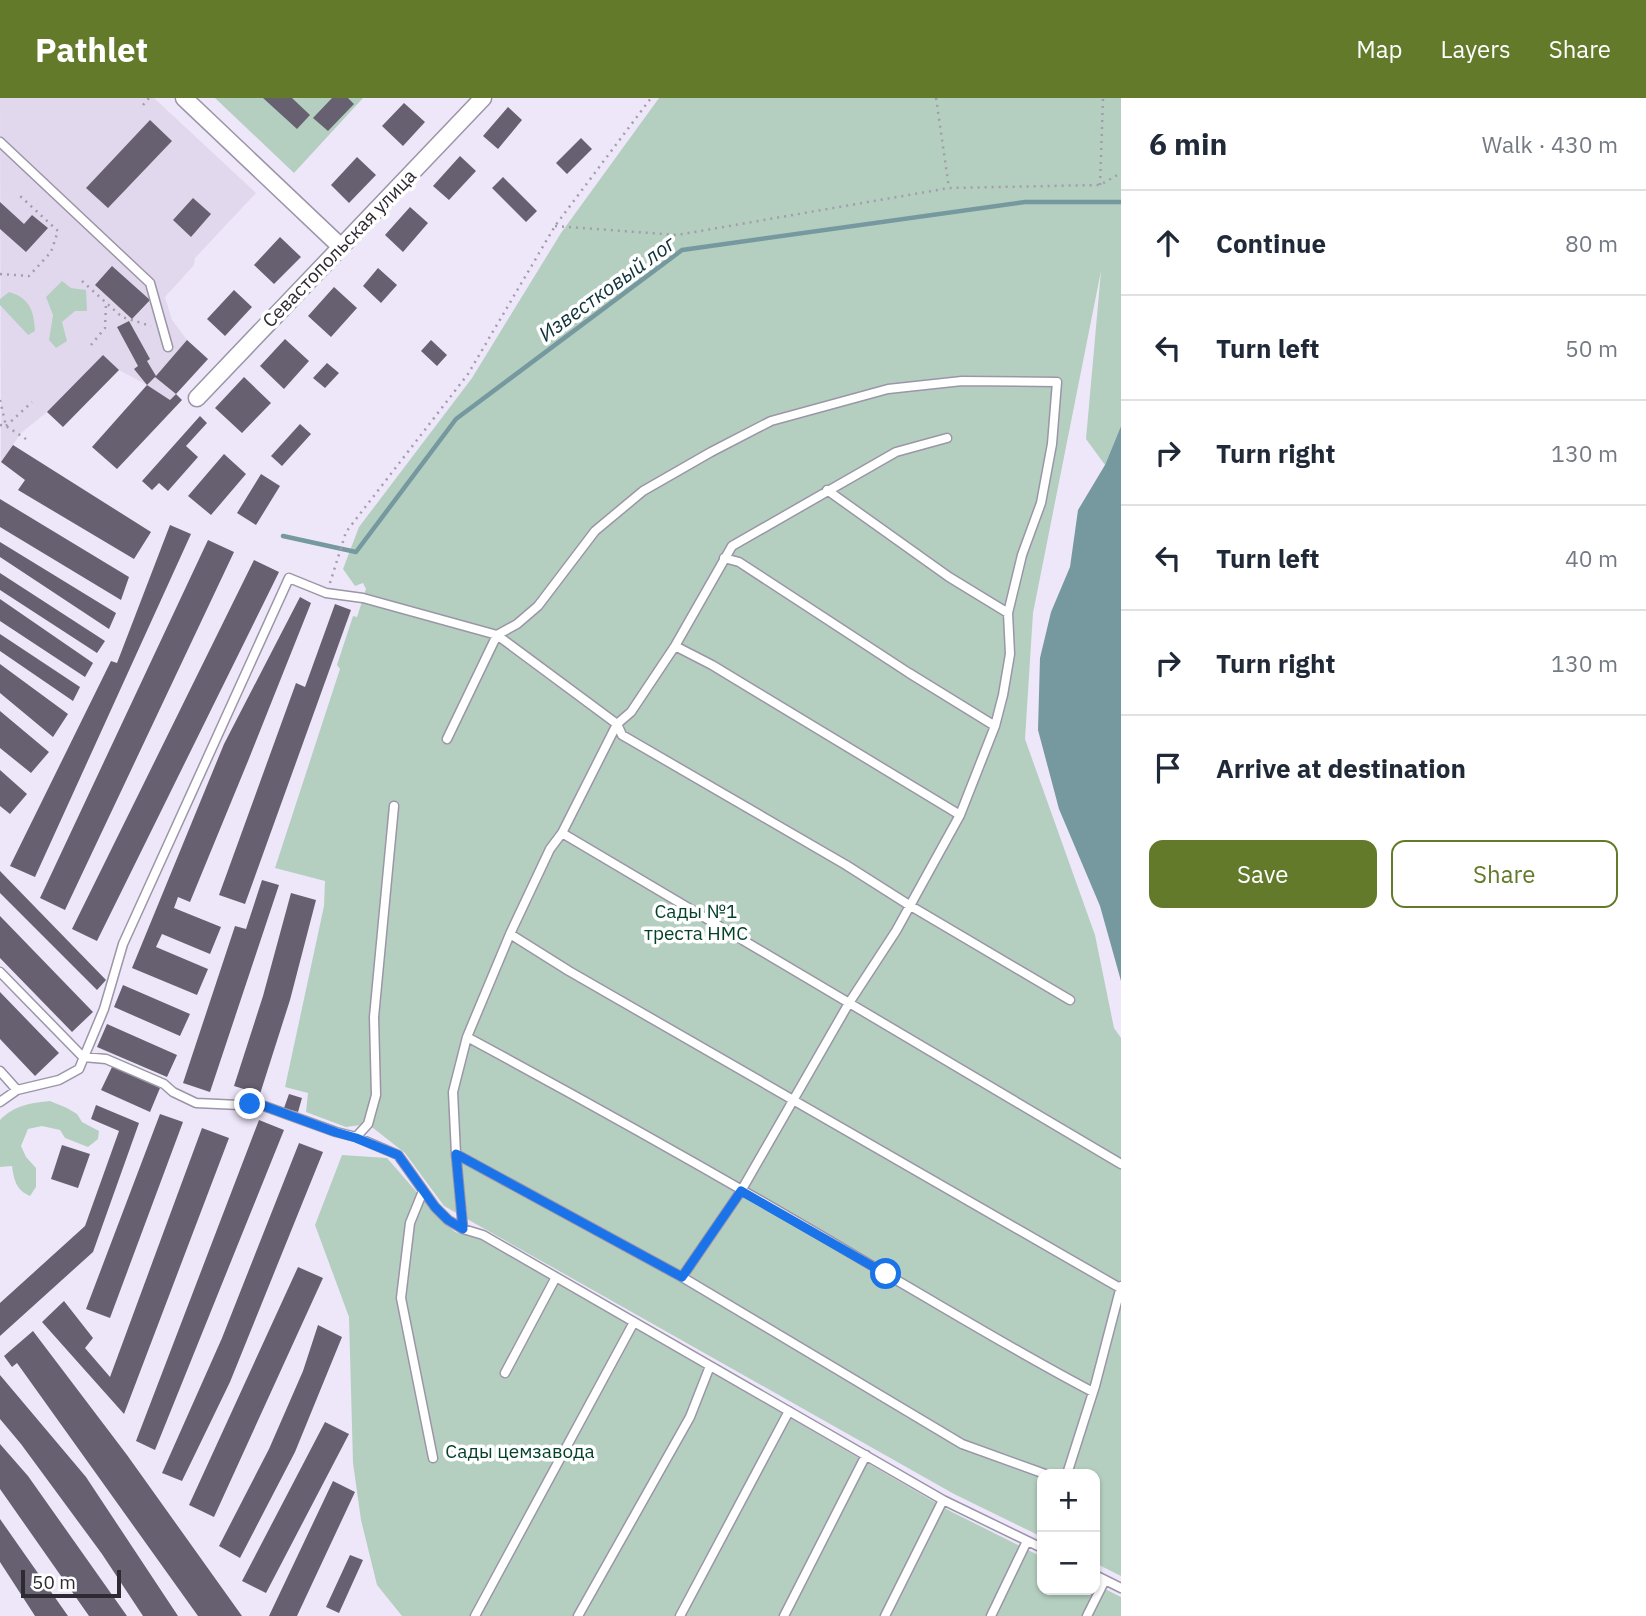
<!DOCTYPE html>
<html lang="en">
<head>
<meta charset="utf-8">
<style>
	body { margin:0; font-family:"IBM Plex Sans",sans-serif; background:#f2f2f3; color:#1f2937 }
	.controls { position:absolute; right:21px; bottom:21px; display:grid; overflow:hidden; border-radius:14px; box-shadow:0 2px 5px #0004 }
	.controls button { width:63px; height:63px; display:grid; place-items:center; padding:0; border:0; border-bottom:2px solid #e0e1e3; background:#fff; color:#1f2937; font:35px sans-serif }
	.scale { position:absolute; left:21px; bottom:18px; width:100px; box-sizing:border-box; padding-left:7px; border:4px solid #2d2a31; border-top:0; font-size:19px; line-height:24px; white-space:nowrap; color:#2d2a31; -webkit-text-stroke:5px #fff; paint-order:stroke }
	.stop { position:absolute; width:21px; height:21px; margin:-16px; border:5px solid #1a73e8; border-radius:50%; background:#fff }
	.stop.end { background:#1a73e8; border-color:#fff; box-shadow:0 2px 7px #0008 }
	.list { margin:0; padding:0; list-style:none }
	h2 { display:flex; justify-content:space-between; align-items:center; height:91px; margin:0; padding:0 28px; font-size:30px }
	h2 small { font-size:23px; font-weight:400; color:#747a83 }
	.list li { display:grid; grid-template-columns:46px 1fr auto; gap:21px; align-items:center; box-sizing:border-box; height:105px; padding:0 28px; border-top:2px solid #e0e1e3 }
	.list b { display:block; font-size:26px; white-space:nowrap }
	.list em { font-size:23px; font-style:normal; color:#747a83 }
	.actions { display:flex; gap:14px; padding:21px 28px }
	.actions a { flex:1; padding:16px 0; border:2px solid #637a2b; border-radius:14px; text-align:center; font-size:24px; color:#637a2b }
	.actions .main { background:#637a2b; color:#fff }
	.icon { flex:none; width:38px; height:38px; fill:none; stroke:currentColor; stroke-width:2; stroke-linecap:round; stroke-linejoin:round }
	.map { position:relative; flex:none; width:1121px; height:1518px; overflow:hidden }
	header { display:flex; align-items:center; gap:42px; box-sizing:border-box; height:98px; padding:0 35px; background:#637a2b; color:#fff }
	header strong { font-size:33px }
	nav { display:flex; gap:38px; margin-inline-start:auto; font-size:24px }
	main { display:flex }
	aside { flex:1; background:#fff }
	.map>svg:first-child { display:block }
	.medical { fill:#e2d8ed }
	.green { fill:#b4cfc0 }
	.water { fill:#75999f }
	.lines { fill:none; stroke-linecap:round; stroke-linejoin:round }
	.stream { stroke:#75999f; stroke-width:4.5 }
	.building { fill:#666070 }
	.lane-casing { stroke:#9c95a7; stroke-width:11 }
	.street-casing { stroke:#9c95a7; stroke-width:19 }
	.path { stroke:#a29cab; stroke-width:2.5; stroke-dasharray:2 5; stroke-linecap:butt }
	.lane { stroke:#fff; stroke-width:8 }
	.street { stroke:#fff; stroke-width:16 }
	.route { stroke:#1a73e8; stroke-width:9 }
	.labels { text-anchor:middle; stroke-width:7; stroke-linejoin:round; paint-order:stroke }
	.street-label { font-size:19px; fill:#2d2a31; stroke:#fff }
	.park-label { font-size:19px; fill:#05412b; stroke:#fff }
	.water-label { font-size:21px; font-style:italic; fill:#0d3238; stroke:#fff }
</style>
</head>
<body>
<header>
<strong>Pathlet</strong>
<nav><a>Map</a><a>Layers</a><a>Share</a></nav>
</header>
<main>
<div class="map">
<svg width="1121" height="1518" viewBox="0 0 1121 1518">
	<rect width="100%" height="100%" fill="#eee7fa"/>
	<path class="medical" d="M0,0H154L256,95L195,160L194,167L165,199L172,222L187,242L208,261L170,302L147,287L119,272L47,314L21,335L1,364Z"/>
	<path class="green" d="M215,0H363L294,75Z
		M659,0H1121V328L1105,367L1086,341L1101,173L1033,515L1025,641L1095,837L1114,930L1121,940V1478L1095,1465V1376H1042V1439L954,1396L444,1108L405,1055L368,1026L346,1029L306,1014L308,995L285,989L324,808L325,783L275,770L340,571L337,567L353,518L357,519L366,491L363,485L355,488L343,471L359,429L472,280L561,135Z
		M62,183L71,190L86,192L87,213H75L62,224L67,243L56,250L49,242L53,217L46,199Z
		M9,194C30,200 34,213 35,233L28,237L0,207V201Z
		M50,1003L67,1010L77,1016L82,1024L99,1033L98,1041L88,1049L65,1040L60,1032L42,1028L28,1031L21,1048L26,1059L36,1070V1089L30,1098C16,1092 14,1082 12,1068L0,1069V1022C15,1007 30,1005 50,1003Z
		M342,1057L387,1060L434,1114L455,1134L485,1143L950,1413L1042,1459V1492H1095V1486L1121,1499V1518H402L377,1487L361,1422L353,1365L349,1219L315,1127Z"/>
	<path class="water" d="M1121,328V883L1100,808L1059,711L1038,632L1040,560L1051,514L1070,469L1078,412L1105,367Z"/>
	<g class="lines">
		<path class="stream" d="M283,438L356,454L456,321L682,152L1025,104H1121"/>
	</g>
	<path class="building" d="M263,0H292L310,17L297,31Z
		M332,0H348L354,6L328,33L313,20Z
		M404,5L425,24L403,48L382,28Z
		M508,9L522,22L498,51L483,38Z
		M150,22L172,43L108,110L86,90Z
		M581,40L592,51L567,76L556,65Z
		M460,58L476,73L449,102L433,88Z
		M357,59L376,77L349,105L331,87Z
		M503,79L537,113L526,124L492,90Z
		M193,100L211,116L191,139L173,122Z
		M0,104L24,126L32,117L48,130L26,154L0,131Z
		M410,109L428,125L403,154L385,137Z
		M280,139L301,159L274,186L254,167Z
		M112,168L150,202L132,221L95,187Z
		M378,170L397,187L381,205L363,188Z
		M334,189L357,210L331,239L308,218Z
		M234,192L252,209L225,238L207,221Z
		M129,223L150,261L147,263L156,278L187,242L208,261L176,296L155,279L147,287L134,271L138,268L117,229Z
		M285,241L309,263L284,291L260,268Z
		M431,242L447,257L437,268L421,253Z
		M103,257L119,272L63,329L47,314Z
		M327,265L339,275L325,290L313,280Z
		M244,279L271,305L242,335L215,310Z
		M147,287L170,302L176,296L182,302L117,371L92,349Z
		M200,318L207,325L186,348L198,359L168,393L159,385L152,392L142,383Z
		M300,326L311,336L282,368L271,358Z
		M13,347L151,434L134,461L18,392L25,382L1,364Z
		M224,356L246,376L211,417L188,398Z
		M261,376L280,388L256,427L237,415Z
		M0,401L129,479L121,502L0,429Z
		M170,427L191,436L35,779L10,768L111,563L117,565Z
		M208,442L234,454L65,812L40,800Z
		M0,444L116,515L109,531L0,459Z
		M254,462L279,474L97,843L72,831Z
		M0,475L105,543L97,555L0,492Z
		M300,499L311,505L248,663L190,804L178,799L174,810L221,829L210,856L162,836L156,849L208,871L197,897L132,870L224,646Z
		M0,501L93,565L85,579L0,523Z
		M335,506L351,512L245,806L219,797L296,585L305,589Z
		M0,536L80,589L73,603L0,553Z
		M0,566L68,616L53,639L0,595Z
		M0,613L49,654L31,675L0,650Z
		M0,672L27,696L10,716L0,708Z
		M0,773L106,882L97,892L0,795Z
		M262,782L279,787L210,994L183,985L235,828L246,831Z
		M291,795L316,802L290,902L260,996L234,988L263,898Z
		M0,818L93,914L72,934L0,860Z
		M123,887L190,916L180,938L114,909Z
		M0,894L59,955L35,978L0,941Z
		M107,926L177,957L167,979L97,949Z
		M112,969L160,990L150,1014L101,992Z
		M289,996L302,1000L298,1014L284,1010Z
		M96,1007L139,1025L93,1154L0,1238V1205L85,1128L119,1033L91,1021Z
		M160,1016L183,1024L110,1220L86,1211Z
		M259,1022L284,1032L155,1352L136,1343Z
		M202,1030L229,1040L124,1316L42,1224L64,1203L93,1240L85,1250L110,1279Z
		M299,1045L323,1054L230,1284L182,1383L162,1375L222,1240Z
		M62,1047L90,1056L78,1090L51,1081Z
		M298,1169L323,1180L214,1419L189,1407Z
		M318,1227L342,1239L295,1354L240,1460L219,1448L269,1351L303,1273Z
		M33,1233L127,1357L242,1518H198L17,1265L12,1269L4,1258Z
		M0,1277L86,1379L178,1518H143L102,1456L21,1346L0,1321Z
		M325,1324L349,1336L266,1495L242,1483Z
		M0,1346L28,1378L127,1518H89L0,1391Z
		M333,1383L355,1394L297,1518H269Z
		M0,1421L68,1518H35L0,1464Z
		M350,1457L363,1462L339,1515L326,1509Z"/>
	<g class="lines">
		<g class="lane-casing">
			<path id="lane" d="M0,44L150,185L168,249
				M827,392L949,479L1008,515
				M724,460L739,464L909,575L995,628
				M675,548L712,567L960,717
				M447,641L497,537L517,526L538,508L595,433L643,393L711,354L771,323L888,291L962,283L1057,284L1052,346L1041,405L1022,457L1008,515L1010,556L1003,597L995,628L960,717L896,833L849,905L741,1093L682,1179
				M562,735L1121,1066
				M510,836L569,873L1120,1190
				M0,874L83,959L106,961L164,986L173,994L196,1005L264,1008L336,1034L356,1039L398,1057L435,1109L448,1122L463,1131L483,1137L943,1402L1042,1450
				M467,939C608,1015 748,1094 886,1176C955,1216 1022,1257 1093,1294
				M0,973L17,992
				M0,1004L17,992L59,982L79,971L104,911L123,846L289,480L326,495L363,500L497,537L617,626L622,637L846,767L909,807L1070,902
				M356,1039L368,1026L376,997L374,919L394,708
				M456,1056L682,1179L962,1346L1045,1376
				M423,1093L410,1125L401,1200L433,1360
				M463,1131L456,1056L453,994L467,939L510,836L550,751L562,735L617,626L631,614L675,548L732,448L896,354L947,340
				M505,1275L556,1179
				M1067,1376L1095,1288L1121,1188
				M1095,1477L1121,1490
				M475,1518L634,1224
				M578,1518L690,1319L710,1268
				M680,1518L789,1313
				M784,1518L866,1357
				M885,1518L943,1402
				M991,1518L1027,1443
				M1087,1518L1105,1482"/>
		</g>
		<g class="street-casing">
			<path id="street" d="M184,0L340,148
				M197,300L483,0"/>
		</g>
		<path class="path" d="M936,0L949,90
			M143,7L149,0
			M1100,87L1103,0
			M555,128L677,137L949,90L1100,87L1121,75
			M0,176L29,178L51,154L58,133L20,98
			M82,183L122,219L151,228
			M91,247L105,230L106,206
			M0,302L6,328
			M0,327L6,328L26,341
			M6,328L32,304
			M330,485L346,434L468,276L555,128L651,0"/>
		<use href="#lane" class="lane"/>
		<use href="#street" class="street"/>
	</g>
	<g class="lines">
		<path class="route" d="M250,1006L264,1008L335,1034L356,1040L398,1057L435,1109L448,1122L463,1131L456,1056L682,1179L741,1093L886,1176"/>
	</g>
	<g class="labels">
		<g class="street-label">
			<text transform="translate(339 150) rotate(-46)" y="7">Севастопольская улица</text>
		</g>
		<g class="park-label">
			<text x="696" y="820">Сады №1<tspan x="696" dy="22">треста НМС</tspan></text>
			<text x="520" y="1360">Сады цемзавода</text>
		</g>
		<g class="water-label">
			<text transform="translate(607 191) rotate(-36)" y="7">Известковый лог</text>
		</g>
	</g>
</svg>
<div class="controls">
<button>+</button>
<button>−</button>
</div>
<div class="scale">50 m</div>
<div class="stop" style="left:886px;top:1176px"></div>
<div class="stop end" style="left:250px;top:1006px"></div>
</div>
<aside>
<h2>6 min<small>Walk · 430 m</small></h2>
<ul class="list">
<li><svg class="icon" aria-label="ahead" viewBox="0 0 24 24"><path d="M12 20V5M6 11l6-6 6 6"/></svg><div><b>Continue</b></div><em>80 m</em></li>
<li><svg class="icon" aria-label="left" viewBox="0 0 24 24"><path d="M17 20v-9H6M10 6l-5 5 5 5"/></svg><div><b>Turn left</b></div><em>50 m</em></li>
<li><svg class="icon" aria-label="right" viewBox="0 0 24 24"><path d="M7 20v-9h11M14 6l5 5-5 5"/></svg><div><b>Turn right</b></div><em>130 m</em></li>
<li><svg class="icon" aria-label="left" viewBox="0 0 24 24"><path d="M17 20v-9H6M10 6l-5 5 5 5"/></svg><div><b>Turn left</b></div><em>40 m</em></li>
<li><svg class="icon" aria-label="right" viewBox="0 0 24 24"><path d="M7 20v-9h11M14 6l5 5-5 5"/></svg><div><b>Turn right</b></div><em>130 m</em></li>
<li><svg class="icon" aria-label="arrive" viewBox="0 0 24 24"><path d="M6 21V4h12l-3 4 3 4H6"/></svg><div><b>Arrive at destination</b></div></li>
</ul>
<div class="actions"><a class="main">Save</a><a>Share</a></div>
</aside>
</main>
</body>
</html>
